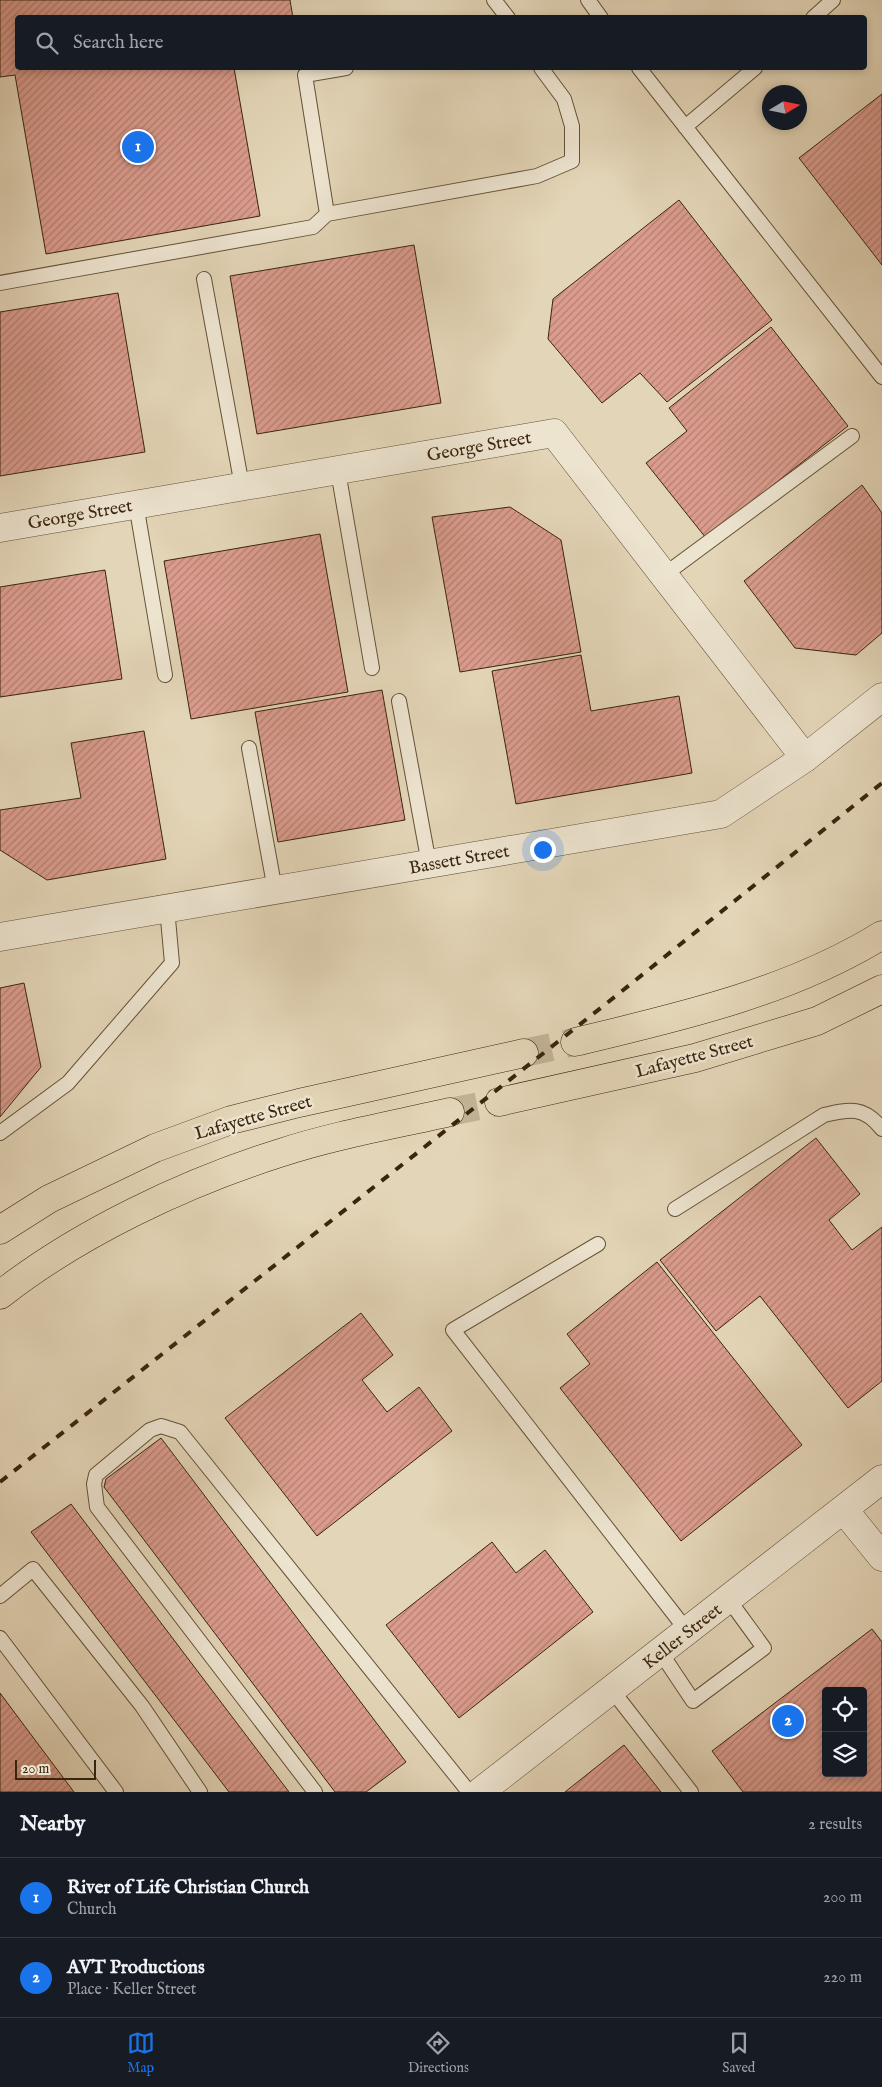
<!DOCTYPE html>
<html lang="en">
<head>
<meta charset="utf-8">
<style>
	body { margin:0; font-family:"IM FELL English",serif; background:#242831; color:#f1f3f6 }
	.controls { position:absolute; right:15px; bottom:15px; display:grid; overflow:hidden; border-radius:5px; box-shadow:0 2px 8px #0003 }
	.controls button { width:45px; height:45px; display:grid; place-items:center; padding:0; border:0; border-bottom:1px solid #363941; background:#171b24; color:#f1f3f6; font:25px sans-serif }
	.compass { position:absolute; left:762px; top:85px; width:45px; height:45px; border-radius:50%; background:#171b24; box-shadow:0 2px 8px #0003; rotate:80deg }
	.scale { position:absolute; left:15px; bottom:12px; width:81px; box-sizing:border-box; padding-left:5px; border:2px solid #3a250e; border-top:0; font-size:14px; line-height:18px; white-space:nowrap; color:#3a250e; -webkit-text-stroke:4px #ede4d0; paint-order:stroke }
	.you { position:absolute; left:542px; top:849px; width:18px; height:18px; margin:-12px; border:4px solid #fff; border-radius:50%; background:#1a73e8; box-shadow:0 0 0 8px #1a73e833 }
	.badge { display:grid; place-items:center; width:32px; height:32px; border-radius:50%; background:#1a73e8; color:#fff; font-size:16px; font-weight:700 }
	.pin { position:absolute; translate:-50% -50%; border:2px solid #fff; box-shadow:0 1px 5px #0006 }
	.list { margin:0; padding:0; list-style:none }
	h2 { display:flex; justify-content:space-between; align-items:center; height:65px; margin:0; padding:0 20px; font-size:21px }
	h2 small { font-size:16px; font-weight:400; color:#9ea1a6 }
	.list li { display:grid; grid-template-columns:32px 1fr auto; gap:15px; align-items:center; box-sizing:border-box; height:80px; padding:0 20px; border-top:1px solid #363941 }
	.list b { display:block; font-size:19px; white-space:nowrap }
	.list p { margin:0; font-size:16px; white-space:nowrap; color:#9ea1a6 }
	.list em { font-size:16px; font-style:normal; color:#9ea1a6 }
	.icon { flex:none; width:28px; height:28px; fill:none; stroke:currentColor; stroke-width:2; stroke-linecap:round; stroke-linejoin:round }
	.map { position:relative; flex:none; width:882px; height:1792px; overflow:hidden }
	.search { position:absolute; background:#171b24; box-shadow:0 2px 8px #0003; left:15px; right:15px; top:15px; height:55px; display:flex; align-items:center; gap:12px; box-sizing:border-box; padding:0 18px; border-radius:5px; color:#9ea1a6; font-size:19px }
	.sheet { height:225px; background:#171b24 }
	nav { display:flex; justify-content:space-around; align-items:center; box-sizing:border-box; height:70px; border-top:1px solid #363941; background:#171b24; font-size:14px; color:#9ea1a6 }
	nav a { display:grid; justify-items:center; gap:2px }
	nav .on { color:#1a73e8 }
	.map>svg:first-child { display:block }
	.building { fill:url(#building-hatch); stroke:#3a250e; fill-rule:evenodd }
	.lines { fill:none; stroke-linecap:round; stroke-linejoin:round }
	.primary-tunnel { stroke:#c1b295; stroke-width:28; stroke-dasharray:28 14; stroke-linecap:butt }
	.service-casing { stroke:#645138; stroke-width:16 }
	.minor-casing { stroke:#645138; stroke-width:29 }
	.tertiary-casing { stroke:#645138; stroke-width:29 }
	.primary-casing { stroke:#3a250e; stroke-width:29 }
	.service { stroke:#ede4d0; stroke-width:14 }
	.minor { stroke:#ede4d0; stroke-width:28 }
	.tertiary { stroke:#ede4d0; stroke-width:28 }
	.primary { stroke:#e3d5b7; stroke-width:28 }
	.rail { stroke:#3a250e; stroke-width:4; stroke-dasharray:9 9; stroke-linecap:butt }
	.labels { text-anchor:middle; stroke-width:5; stroke-linejoin:round; paint-order:stroke }
	.street-label { font-size:18px; fill:#3a250e; stroke:#ede4d0 }
</style>
</head>
<body>
<div class="map">
<svg width="882" height="1792" viewBox="0 0 882 1792">
	<defs>
		<pattern id="building-hatch" width="6" height="6" patternUnits="userSpaceOnUse" patternTransform="scale(1.25)"><rect width="6" height="6" fill="#db9c8e"/><path d="M-1 1l2-2M0 6l6-6M5 7l2-2" fill="none" stroke="#b37f72"/></pattern>
	</defs>
	<rect width="100%" height="100%" fill="#e3d5b7"/>
	<filter id="stains"><feTurbulence type="fractalNoise" baseFrequency=".004" numOctaves="4"/><feColorMatrix values="0 0 0 0 .2 0 0 0 0 .09 0 0 0 0 .02 0 0 0 .5 -.17"/></filter>
	<radialGradient id="worn" r=".72"><stop offset=".6" stop-color="#630" stop-opacity="0"/><stop offset="1" stop-color="#630" stop-opacity=".3"/></radialGradient>
	<path class="building" d="M0,0H290L293,18H18V68H234L260,216L46,254L15,75L0,77Z
		M882,94V265L799,158Z
		M679,200L772,320L667,402L640,373L602,403L548,339L553,299Z
		M414,245L441,403L257,434L230,276Z
		M118,293L145,452L0,476V312Z
		M771,327L848,426L706,538L646,463L687,431L669,408Z
		M862,485L882,513V633L856,655L795,648L744,581Z
		M510,507L561,540L581,652L460,672L432,517Z
		M320,534L348,692L191,719L164,561Z
		M105,570L122,679L0,697V587Z
		M581,655L591,711L679,696L692,773L516,804L492,671Z
		M382,690L405,820L278,842L255,712Z
		M144,731L166,859L47,880L0,850V810L81,798L71,743Z
		M24,983L41,1067L0,1117V988Z
		M816,1138L860,1194L829,1220L852,1250L882,1227V1381L848,1408L760,1296L716,1331L660,1260Z
		M657,1262L802,1445L681,1541L560,1388L590,1364L567,1334Z
		M361,1313L393,1355L362,1380L387,1412L419,1387L452,1431L317,1536L225,1418Z
		M161,1438L406,1762L366,1792H335L104,1487L106,1479Z
		M71,1504L289,1792H229L31,1532Z
		M492,1542L516,1573L545,1550L593,1612L459,1718L386,1625Z
		M872,1629L882,1642V1792H743L712,1751ZM826,1691H863V1773H826Z
		M0,1693L44,1752L74,1792H0Z
		M624,1745L661,1792H565Z"/>
	<g class="lines">
		<path class="primary-tunnel" d="M524,1053L575,1042
			M450,1112L499,1102"/>
		<g class="service-casing">
			<path id="service" d="M494,0L508,18
				M588,0L601,18
				M813,18L833,0
				M639,68L882,377
				M685,127L755,68
				M327,214L305,75L346,68
				M204,279L242,486
				M0,283L313,227L327,214L537,176L572,161V126L564,99L541,68
				M338,471L372,668
				M136,504L165,675
				M664,575L852,436
				M399,701L429,864
				M249,748L275,890
				M0,1133L68,1083L172,963L167,908
				M675,1209L824,1115C850,1109 864,1106 882,1129
				M598,1244L453,1330L688,1632
				M0,1596L33,1569L142,1706L200,1792
				M0,1638L116,1792
				M661,1653L693,1701L764,1648L729,1600
				M612,1690L691,1792
				M315,1792L97,1507L94,1484L96,1475L150,1430L161,1426L180,1432L469,1792"/>
		</g>
		<g class="minor-casing">
			<path id="minor" d="M0,528L554,433L805,758
				M844,1510L882,1557
				M480,1792L882,1479"/>
		</g>
		<g class="tertiary-casing">
			<path id="tertiary" d="M0,937L721,814L805,758L882,697"/>
		</g>
		<g class="primary-casing">
			<path id="primary" d="M575,1042C680,1017 790,992 882,935
				M499,1102L695,1058L817,1021L882,989
				M0,1230L49,1199L155,1148L231,1120L299,1103L524,1053
				M0,1295C79,1233 185,1183 280,1153C335,1135 393,1125 450,1112"/>
		</g>
		<use href="#service" class="service"/>
		<use href="#minor" class="minor"/>
		<use href="#tertiary" class="tertiary"/>
		<use href="#primary" class="primary"/>
		<path class="rail" d="M0,1482L607,1003L882,783"/>
	</g>
	<g class="labels">
		<g class="street-label">
			<text transform="translate(479 446) rotate(-10)" y="6">George Street</text>
			<text transform="translate(80 514) rotate(-10)" y="6">George Street</text>
			<text transform="translate(459 859) rotate(-10)" y="6">Bassett Street</text>
			<text transform="translate(694 1056) rotate(-15)" y="6">Lafayette Street</text>
			<text transform="translate(253 1117) rotate(-16)" y="6">Lafayette Street</text>
			<text transform="translate(682 1636) rotate(-38)" y="6">Keller Street</text>
		</g>
	</g>
	<rect width="100%" height="100%" filter="url(#stains)"/>
	<rect width="100%" height="100%" fill="url(#worn)"/>
</svg>
<div class="controls">
<button><svg class="icon" aria-label="locate" viewBox="0 0 24 24"><circle cx="12" cy="12" r="6"/><path d="M12 2v4M12 18v4M2 12h4M18 12h4"/></svg></button>
<button><svg class="icon" aria-label="layers" viewBox="0 0 24 24"><path d="M12 4l9 5-9 5-9-5zM3 14l9 5 9-5"/></svg></button>
</div>
<svg class="compass" viewBox="-18 -18 36 36"><path d="M0-13l5 13h-10z" fill="#e53935"/><path d="M0 13l5-13h-10z" fill="#9ea1a6"/></svg>
<div class="scale">20 m</div>
<div class="you"></div>
<div class="pin badge" style="left:138px;top:147px">1</div>
<div class="pin badge" style="left:788px;top:1721px">2</div>
<div class="search"><svg class="icon" aria-label="search" viewBox="0 0 24 24"><circle cx="10" cy="10" r="6"/><path d="M15 15l6 6"/></svg>Search here</div>
</div>
<section class="sheet">
<h2>Nearby<small>2 results</small></h2>
<ul class="list">
<li><span class="badge">1</span><div><b>River of Life Christian Church</b><p>Church</p></div><em>200 m</em></li>
<li><span class="badge">2</span><div><b>AVT Productions</b><p>Place · Keller Street</p></div><em>220 m</em></li>
</ul>
</section>
<nav>
<a class="on"><svg class="icon" aria-label="map" viewBox="0 0 24 24"><path d="M3 6l6-2 6 2 6-2v14l-6 2-6-2-6 2zM9 4v14M15 6v14"/></svg>Map</a>
<a><svg class="icon" aria-label="directions" viewBox="0 0 24 24"><path d="M12 3l9 9-9 9-9-9zM9 14v-3h6M13 9l2 2-2 2"/></svg>Directions</a>
<a><svg class="icon" aria-label="saved" viewBox="0 0 24 24"><path d="M7 4h10v16l-5-4-5 4z"/></svg>Saved</a>
</nav>
</body>
</html>
